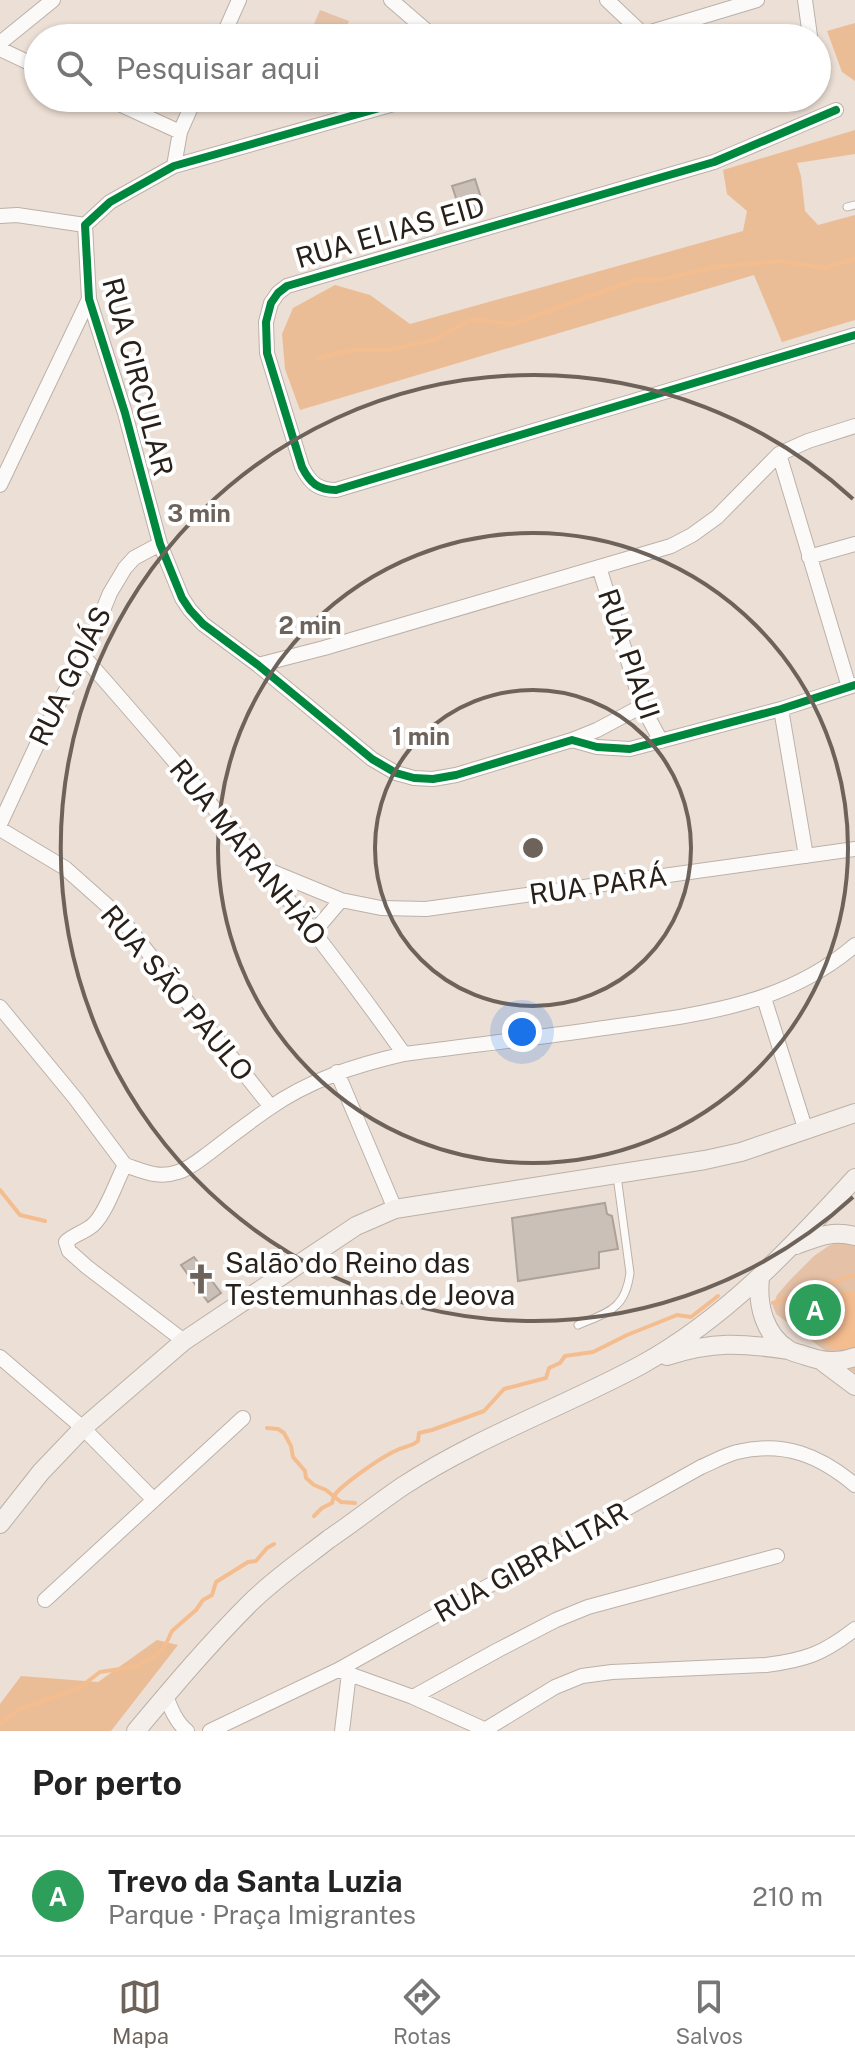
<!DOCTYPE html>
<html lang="pt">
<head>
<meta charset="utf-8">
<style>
	body { margin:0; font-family:"Public Sans",sans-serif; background:#f6f6f6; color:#222 }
	.you { position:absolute; left:522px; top:1032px; width:28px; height:28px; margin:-20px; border:6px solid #fff; border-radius:50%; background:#1a73e8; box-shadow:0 0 0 12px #1a73e833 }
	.badge { display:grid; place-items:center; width:52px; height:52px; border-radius:50%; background:#6d635b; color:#fff; font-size:26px; font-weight:700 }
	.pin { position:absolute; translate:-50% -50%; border:4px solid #fff; box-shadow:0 2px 8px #0006 }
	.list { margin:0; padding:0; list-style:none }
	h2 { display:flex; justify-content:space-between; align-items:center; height:104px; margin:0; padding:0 32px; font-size:34px }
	h2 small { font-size:26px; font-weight:400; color:#767676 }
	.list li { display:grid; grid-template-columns:52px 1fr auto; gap:24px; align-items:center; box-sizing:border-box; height:120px; padding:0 32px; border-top:2px solid #e0e0e0 }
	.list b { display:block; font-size:30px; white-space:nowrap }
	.list p { margin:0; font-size:26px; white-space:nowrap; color:#767676 }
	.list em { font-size:26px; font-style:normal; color:#767676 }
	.icon { flex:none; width:44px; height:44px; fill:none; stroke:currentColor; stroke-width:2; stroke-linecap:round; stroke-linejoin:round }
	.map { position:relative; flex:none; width:855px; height:1731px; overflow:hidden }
	.search { position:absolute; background:#fff; box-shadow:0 2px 6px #0004; left:24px; right:24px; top:24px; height:88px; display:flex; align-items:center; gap:20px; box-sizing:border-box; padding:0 28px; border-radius:44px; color:#767676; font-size:30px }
	.sheet { height:224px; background:#fff }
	nav { display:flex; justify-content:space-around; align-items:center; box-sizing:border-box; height:112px; border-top:2px solid #e0e0e0; background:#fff; font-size:22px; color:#767676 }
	nav a { display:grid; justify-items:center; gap:4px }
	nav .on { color:#6d635b }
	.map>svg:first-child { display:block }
	.green { fill:#e5c2a7 }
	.forest { fill:#eabd97 }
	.water { fill:#f4bd90 }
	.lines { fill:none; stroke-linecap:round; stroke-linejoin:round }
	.stream { stroke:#f4bd90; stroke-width:4 }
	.building { fill:#cac0b8; stroke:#aca29b; stroke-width:2 }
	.lane-casing { stroke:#bbb1a9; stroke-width:9 }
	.street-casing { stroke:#bbb1a9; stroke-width:16 }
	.secondary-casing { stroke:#bbb1a9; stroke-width:20 }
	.lane { stroke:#fcfaf9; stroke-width:7 }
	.street { stroke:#fcfaf9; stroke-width:14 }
	.secondary { stroke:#f4efea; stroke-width:18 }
	.cycleway-casing { stroke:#fff; stroke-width:13 }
	.cycleway { stroke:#00873e; stroke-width:8 }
	.ring { fill:none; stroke:#6d635b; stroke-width:4 }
	.labels { text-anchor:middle; stroke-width:8; stroke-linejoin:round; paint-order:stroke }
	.street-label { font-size:28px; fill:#292019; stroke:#fff }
	.poi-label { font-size:28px; fill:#292019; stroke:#fff; text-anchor:start }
	.centre { fill:#6d635b; stroke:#fff; stroke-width:4 }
	.ring-label { font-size:24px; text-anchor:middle; font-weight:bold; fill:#6d635b; stroke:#fff; stroke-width:8; stroke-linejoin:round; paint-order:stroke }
</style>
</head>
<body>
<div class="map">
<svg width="855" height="1731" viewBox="0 0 855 1731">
	<rect width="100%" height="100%" fill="#ecdfd5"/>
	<path class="green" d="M320,10L349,21L341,38H308Z
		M844,1241L855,1243V1373L776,1314L773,1306L777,1295L791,1279L814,1256L830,1245Z"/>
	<path class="forest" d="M855,23V81L842,72L827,31Z
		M855,130V154L797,163L801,176L805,211L818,225L855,215V320L782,342L754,275L300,410L285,369L282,334L293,308L335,285L370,295L410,324L743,231L747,211L727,194L723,170Z
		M157,1640L178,1645L111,1731H0V1704L21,1676L98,1682Z"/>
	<path class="water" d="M840,1291L855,1292V1350C814,1357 801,1307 840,1291Z"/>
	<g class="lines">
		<path class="stream" d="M318,358L353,350H388L433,340L473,319L512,324L635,280L664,279L716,267L779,261L823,268L855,259
			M0,1190L20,1215L45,1221
			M773,1303L855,1275
			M267,1428L278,1429L284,1433L291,1446L293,1457L305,1471L306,1478L314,1485L326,1490L341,1502L355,1503
			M314,1516L322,1508L332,1503C334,1497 333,1496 337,1492C349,1480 380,1458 395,1451C404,1446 411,1447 418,1441L419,1433L432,1430L484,1411L504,1389L546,1378L549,1368L560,1363L565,1356L593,1352L627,1335L677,1315L691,1317L718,1296
			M0,1724L20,1709L79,1688L100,1672L135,1667L158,1654L165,1646L172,1631L196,1610L203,1600L212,1595L216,1582L248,1562L256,1561L267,1548L274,1544"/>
	</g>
	<path class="building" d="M475,179L483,204L479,205L481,209L461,213L452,186Z
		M605,1203L607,1214L612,1216L618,1249L599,1252V1268L518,1281L512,1218Z
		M194,1257L221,1293L208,1302L181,1265Z"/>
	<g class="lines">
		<g class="lane-casing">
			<path id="lane" d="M847,207L855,205
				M578,1325C608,1312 625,1310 630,1273L617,1176"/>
		</g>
		<g class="street-casing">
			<path id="street" d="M391,0L435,38
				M607,0L644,35
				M805,0L810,36
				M222,38L239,0
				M631,38L757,0
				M0,43L53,0
				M0,49L38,67
				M106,98L180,132
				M415,98L174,166L110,202L85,225L89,299L125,413L160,544L182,598L190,610L203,624L258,665L372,759L396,773L414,778L433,779L456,775L572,740L597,747L630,749L781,709L855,685
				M836,110L714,162L287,286L278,293L271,303L266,322L267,353L302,467C310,483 318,490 336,490L855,335
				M174,166L180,132L195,98
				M0,216L17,215L85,225
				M779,454L849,687
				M0,485L89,299
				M809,557L855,544
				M599,567L642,706L661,741
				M84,657C196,784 306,915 404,1054
				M258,665L324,648L671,546L692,535L717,517L779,454L808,441L855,426
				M781,709L806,856
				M572,740L597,730L642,706
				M0,824L41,736L84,657L110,593L125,568L134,558L160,544
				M0,829L65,868L119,916L271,1107
				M263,868L341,900L381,908L426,909L855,849
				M313,933L341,900
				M764,998L806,1131
				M0,1007L75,1098L125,1165
				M337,1072L395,1209
				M125,1165C143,1171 158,1179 178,1172C189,1169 199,1160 209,1153C228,1138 248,1123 268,1109C309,1080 356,1065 404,1054C471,1045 538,1038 604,1028C694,1015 783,1007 855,945
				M125,1165C116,1182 107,1211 94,1224C86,1232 74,1234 66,1242L69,1251L87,1267L184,1341
				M0,1357L83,1428L154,1500
				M45,1600L243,1418
				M338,1670L413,1697L488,1731
				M166,1696C171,1709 176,1722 187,1731
				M413,1697L498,1650L556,1620L588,1607L777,1556
				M210,1731L338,1670L701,1467C713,1462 725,1455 737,1452C784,1441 819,1455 855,1485
				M342,1731L349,1673
				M483,1731L555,1687L582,1676L612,1672L766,1665C805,1660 823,1654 855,1629"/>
		</g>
		<g class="secondary-casing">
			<path id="secondary" d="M796,1245C817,1237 832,1230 855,1236
				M760,1278C757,1304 764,1335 789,1350C794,1353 801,1354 806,1356C824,1362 838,1363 855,1357
				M667,1356C713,1341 741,1343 789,1350
				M823,1362L855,1386
				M0,1524L41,1472L83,1428L184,1341L356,1226L395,1209L705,1160L741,1152L855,1113
				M136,1731C172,1688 209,1644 249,1604C273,1580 302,1560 329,1539C354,1522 378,1503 403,1486C478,1437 563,1407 641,1365C726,1318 790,1249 855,1178"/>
		</g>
		<use href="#lane" class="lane"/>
		<use href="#street" class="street"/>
		<use href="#secondary" class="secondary"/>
		<g class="cycleway-casing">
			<path id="cycleway" d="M415,98L174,166L110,202L85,225L89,299L125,413L160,544L182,598L190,610L203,624L258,665L372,759L396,773L414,778L433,779L456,775L572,740L597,747L630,749L781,709L855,685
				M836,110L714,162L287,286L278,293L271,303L266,322L267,353L302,467C310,483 318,490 336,490L855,335"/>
		</g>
		<use href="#cycleway" class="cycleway"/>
	</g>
	<g class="ring">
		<circle cx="533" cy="848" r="158"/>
		<circle cx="533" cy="848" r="315"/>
		<path d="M853 1197A473 473 0 1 1 853 499"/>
	</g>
	<defs>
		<g id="church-bare" transform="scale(2.4)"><path d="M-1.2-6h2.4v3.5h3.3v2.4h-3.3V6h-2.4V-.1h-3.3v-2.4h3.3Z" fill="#6d635b" stroke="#fff" stroke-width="2.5" paint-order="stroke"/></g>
	</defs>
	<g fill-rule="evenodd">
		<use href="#church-bare" x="201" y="1279"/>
	</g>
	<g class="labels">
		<g class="street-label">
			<text transform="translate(390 232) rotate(-16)" y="10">RUA ELIAS EID</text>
			<text transform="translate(138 377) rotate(75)" y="10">RUA CIRCULAR</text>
			<text transform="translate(629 654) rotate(71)" y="10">RUA PIAUI</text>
			<text transform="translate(70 676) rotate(-64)" y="10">RUA GOIÁS</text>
			<text transform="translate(248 852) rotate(51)" y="10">RUA MARANHÃO</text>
			<text transform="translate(598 885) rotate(-8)" y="10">RUA PARÁ</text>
			<text transform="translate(177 993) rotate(50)" y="10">RUA SÃO PAULO</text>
			<text transform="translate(531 1562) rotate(-29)" y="10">RUA GIBRALTAR</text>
		</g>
		<g class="poi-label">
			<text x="225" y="1273">Salão do Reino das<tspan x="225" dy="32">Testemunhas de Jeova</tspan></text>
		</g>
	</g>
	<circle cx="533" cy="848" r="12" class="centre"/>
	<g class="ring-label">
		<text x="199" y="522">3 min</text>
		<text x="310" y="634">2 min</text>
		<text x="421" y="745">1 min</text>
	</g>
</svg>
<div class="you"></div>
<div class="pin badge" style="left:815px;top:1310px;background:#2e9e5b">A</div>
<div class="search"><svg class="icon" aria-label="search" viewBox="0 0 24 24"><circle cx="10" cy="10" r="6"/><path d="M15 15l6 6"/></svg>Pesquisar aqui</div>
</div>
<section class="sheet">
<h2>Por perto<small></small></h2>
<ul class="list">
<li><span class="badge" style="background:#2e9e5b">A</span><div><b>Trevo da Santa Luzia</b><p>Parque · Praça Imigrantes</p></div><em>210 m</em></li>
</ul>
</section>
<nav>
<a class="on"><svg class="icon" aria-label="map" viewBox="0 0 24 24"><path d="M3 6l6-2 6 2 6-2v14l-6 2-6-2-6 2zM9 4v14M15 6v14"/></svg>Mapa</a>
<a><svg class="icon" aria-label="directions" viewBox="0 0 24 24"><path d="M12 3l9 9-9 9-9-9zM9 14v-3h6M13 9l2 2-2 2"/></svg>Rotas</a>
<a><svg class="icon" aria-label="saved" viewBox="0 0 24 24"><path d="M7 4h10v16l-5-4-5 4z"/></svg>Salvos</a>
</nav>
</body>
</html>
